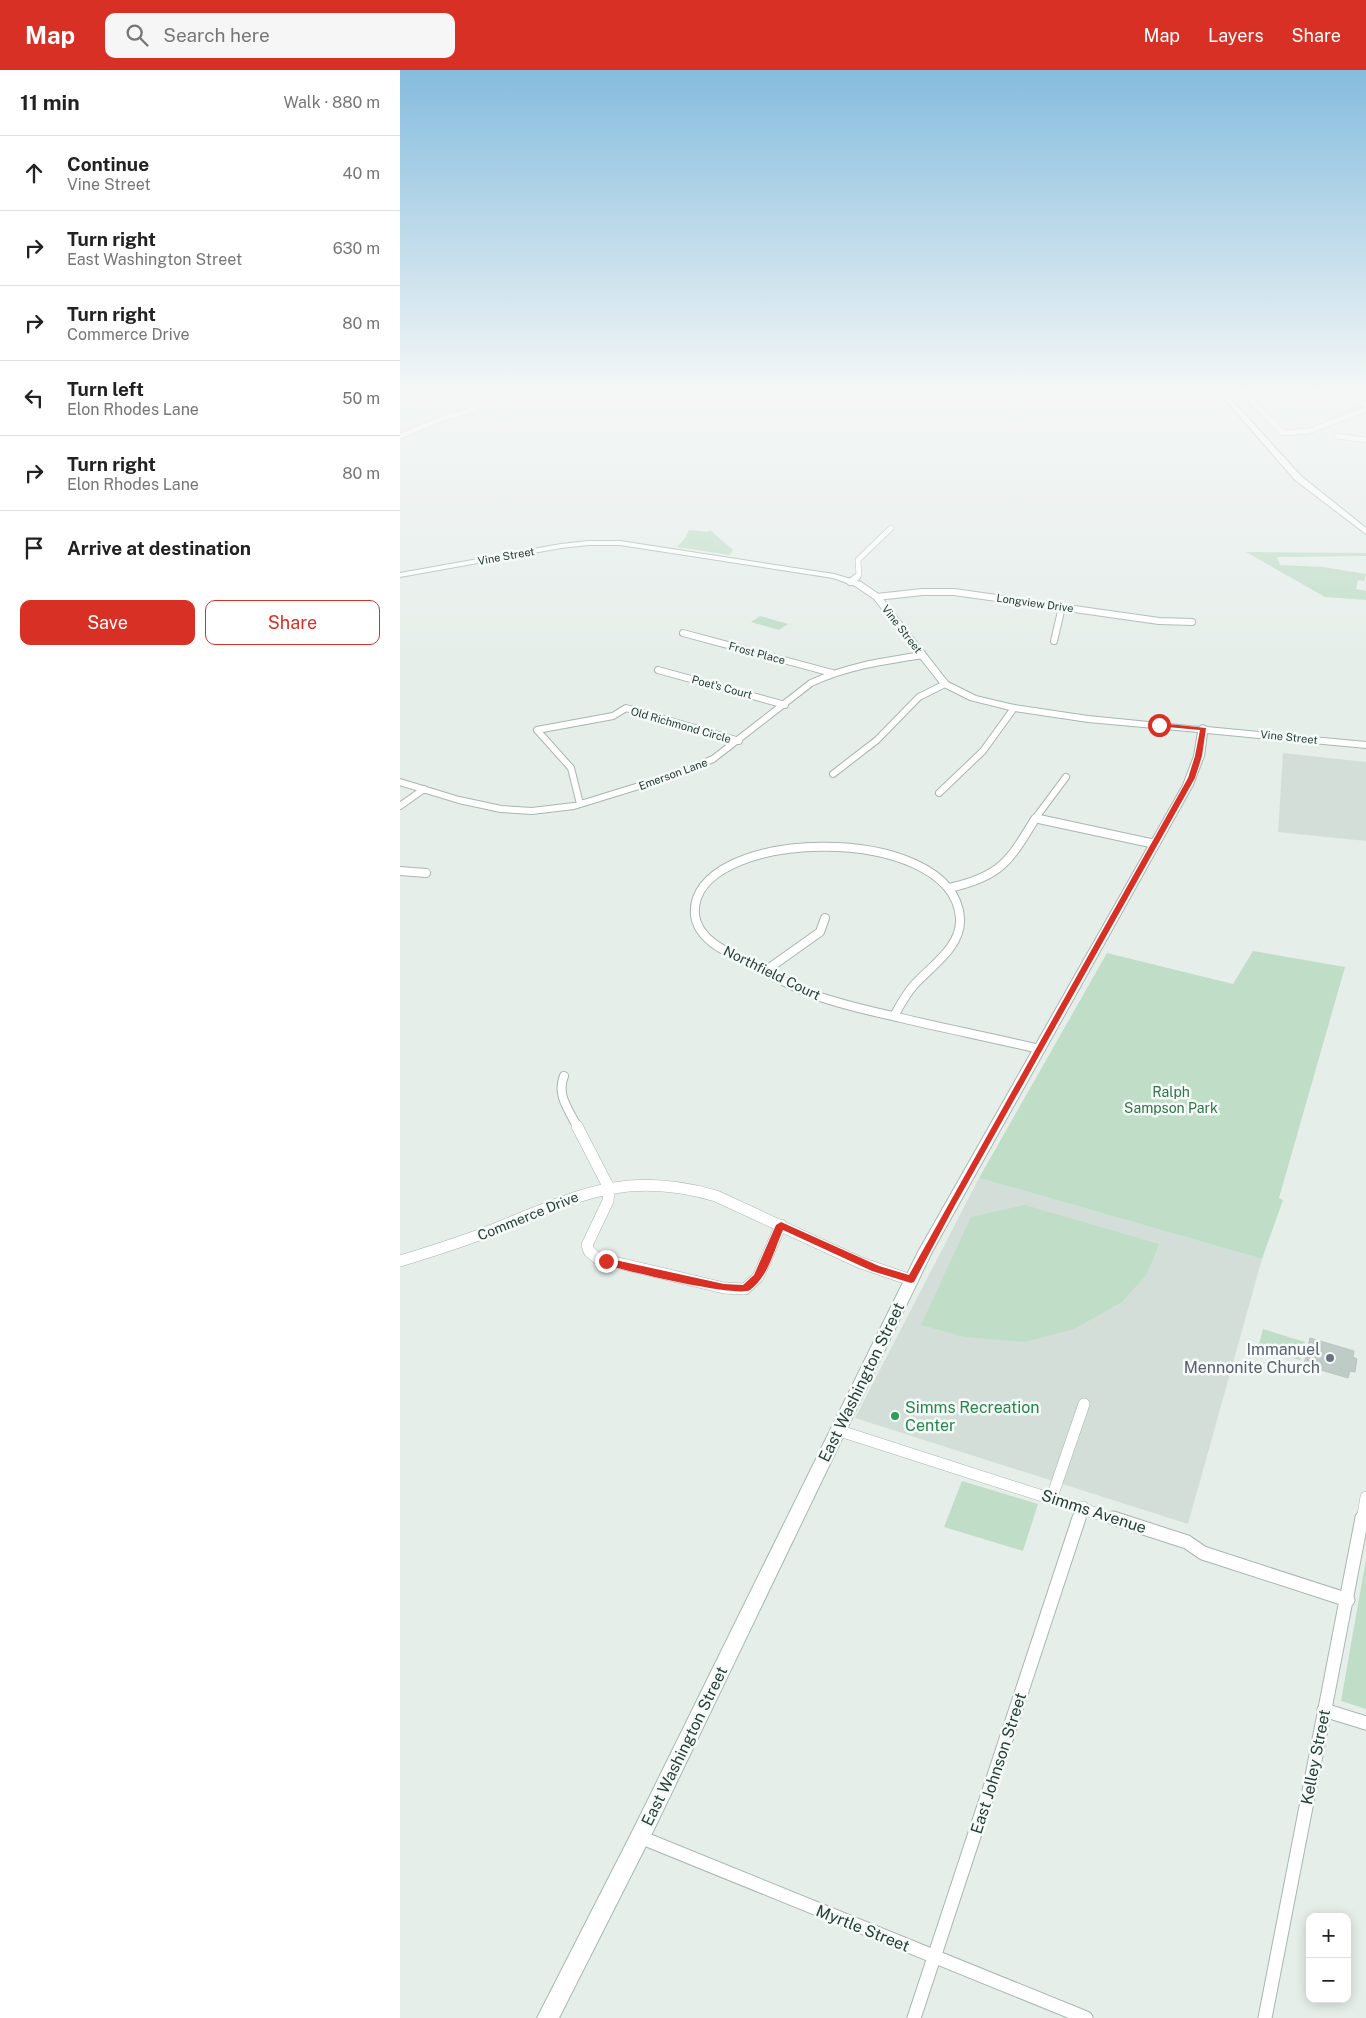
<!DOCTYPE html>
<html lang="en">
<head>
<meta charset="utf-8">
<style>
	body { margin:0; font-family:"Public Sans",sans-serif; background:#f6f6f6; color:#222 }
	.controls { position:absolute; right:15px; bottom:15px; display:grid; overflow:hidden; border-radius:10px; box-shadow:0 2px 12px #0003 }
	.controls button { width:45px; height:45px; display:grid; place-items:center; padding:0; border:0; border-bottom:1px solid #e0e0e0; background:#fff; color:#222; font:25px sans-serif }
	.stop { position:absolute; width:15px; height:15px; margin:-11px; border:4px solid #d93025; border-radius:50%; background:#fff }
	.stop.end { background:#d93025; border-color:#fff; box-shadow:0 1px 5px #0008 }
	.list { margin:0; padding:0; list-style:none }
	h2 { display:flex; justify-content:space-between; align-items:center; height:65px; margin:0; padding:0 20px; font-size:21px }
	h2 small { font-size:16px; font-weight:400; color:#767676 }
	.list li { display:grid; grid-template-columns:32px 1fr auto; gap:15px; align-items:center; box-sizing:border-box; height:75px; padding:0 20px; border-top:1px solid #e0e0e0 }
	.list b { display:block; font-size:19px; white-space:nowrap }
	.list p { margin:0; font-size:16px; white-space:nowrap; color:#767676 }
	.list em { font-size:16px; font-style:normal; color:#767676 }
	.actions { display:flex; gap:10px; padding:15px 20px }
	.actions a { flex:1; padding:11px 0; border:1px solid #d93025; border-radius:10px; text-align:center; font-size:18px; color:#d93025 }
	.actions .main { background:#d93025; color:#fff }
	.icon { flex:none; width:28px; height:28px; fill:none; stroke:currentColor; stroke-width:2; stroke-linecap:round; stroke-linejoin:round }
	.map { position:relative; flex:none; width:966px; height:1948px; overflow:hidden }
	header { display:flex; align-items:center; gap:30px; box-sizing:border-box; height:70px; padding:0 25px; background:#d93025; color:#fff }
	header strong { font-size:24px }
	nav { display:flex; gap:28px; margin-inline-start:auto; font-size:18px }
	.search { width:350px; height:45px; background:#f6f6f6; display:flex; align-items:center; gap:12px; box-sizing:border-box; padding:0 18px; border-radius:10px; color:#767676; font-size:19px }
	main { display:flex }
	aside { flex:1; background:#fff }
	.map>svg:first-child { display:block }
	.built { fill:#d4ded9 }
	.green { fill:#c0ddc7 }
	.building { fill:#becbc6; stroke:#b8c7c1 }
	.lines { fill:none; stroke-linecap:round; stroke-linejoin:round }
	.street-far4-casing { stroke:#a8b6b1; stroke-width:6 }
	.street-far3-casing { stroke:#a8b6b1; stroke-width:8 }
	.street-far2-casing { stroke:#a8b6b1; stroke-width:10 }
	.street-far1-casing { stroke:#a8b6b1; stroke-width:12 }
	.street-casing { stroke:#a8b6b1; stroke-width:15 }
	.secondary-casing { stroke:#a4b9b1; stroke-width:2 }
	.street-far4 { stroke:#fff; stroke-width:5 }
	.street-far3 { stroke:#fff; stroke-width:6 }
	.street-far2 { stroke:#fff; stroke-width:8 }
	.street-far1 { stroke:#fff; stroke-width:11 }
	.street { stroke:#fff; stroke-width:13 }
	.secondary { fill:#fff; fill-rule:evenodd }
	.route { fill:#d93025 }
	.worship-dot { fill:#6b7280; stroke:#f6faf8; stroke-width:2 }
	.leisure-dot { fill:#2e9e5b; stroke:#f6faf8; stroke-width:2 }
	.labels { text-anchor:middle; stroke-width:5; stroke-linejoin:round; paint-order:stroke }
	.far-street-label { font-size:11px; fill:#253f37; stroke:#f6faf8 }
	.street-label { font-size:14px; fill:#253f37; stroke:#f6faf8 }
	.park-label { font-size:14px; fill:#317449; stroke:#f6faf8 }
	.near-worship-label { font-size:16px; fill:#5b616d; stroke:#f6faf8; text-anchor:end }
	.near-street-label { font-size:16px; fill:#253f37; stroke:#f6faf8 }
	.near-leisure-label { font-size:16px; fill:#27864d; stroke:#f6faf8; text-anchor:start }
</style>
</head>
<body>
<header>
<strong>Map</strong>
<div class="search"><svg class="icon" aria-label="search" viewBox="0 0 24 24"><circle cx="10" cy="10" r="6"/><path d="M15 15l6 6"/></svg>Search here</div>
<nav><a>Map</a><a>Layers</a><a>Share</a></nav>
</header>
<main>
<aside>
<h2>11 min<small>Walk · 880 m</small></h2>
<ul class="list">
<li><svg class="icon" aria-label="ahead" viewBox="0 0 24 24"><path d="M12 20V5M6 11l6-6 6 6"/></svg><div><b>Continue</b><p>Vine Street</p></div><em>40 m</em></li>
<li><svg class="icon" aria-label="right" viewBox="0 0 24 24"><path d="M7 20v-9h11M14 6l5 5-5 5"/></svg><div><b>Turn right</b><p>East Washington Street</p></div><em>630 m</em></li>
<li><svg class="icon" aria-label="right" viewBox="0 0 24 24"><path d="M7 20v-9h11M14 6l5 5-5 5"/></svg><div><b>Turn right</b><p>Commerce Drive</p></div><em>80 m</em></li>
<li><svg class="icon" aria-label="left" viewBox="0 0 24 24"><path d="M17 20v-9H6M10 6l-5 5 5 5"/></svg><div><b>Turn left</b><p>Elon Rhodes Lane</p></div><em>50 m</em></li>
<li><svg class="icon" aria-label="right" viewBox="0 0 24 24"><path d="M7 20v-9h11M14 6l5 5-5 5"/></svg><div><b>Turn right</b><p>Elon Rhodes Lane</p></div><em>80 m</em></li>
<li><svg class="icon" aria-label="arrive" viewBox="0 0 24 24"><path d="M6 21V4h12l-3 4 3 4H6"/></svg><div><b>Arrive at destination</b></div></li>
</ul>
<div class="actions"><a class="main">Save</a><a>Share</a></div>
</aside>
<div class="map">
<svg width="966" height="1948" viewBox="0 0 966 1948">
	<rect width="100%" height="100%" fill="#e6eeea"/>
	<path class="built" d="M883,683L966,692V771L878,762Z
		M579,1108L862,1189L788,1454L455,1348Z"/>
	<path class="green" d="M289,460L308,462L310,460L333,480L330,485L277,477L285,468Z
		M846,482L966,483V486L877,487L880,495L923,497L966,504L964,511L958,510L956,519L966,521V530L925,527Z
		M360,546L388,554L379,560L351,552Z
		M853,881L945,897L879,1128L883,1130L862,1189L579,1108L707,883L833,914Z
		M625,1135L759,1174L747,1204L722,1232L674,1259L625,1272L565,1267L521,1255L571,1147Z
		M863,1259L905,1272L900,1290L858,1278Z
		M562,1411L638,1434L623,1481L544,1457Z
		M966,1489V1639L941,1631Z"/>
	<path class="building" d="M910,1268L954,1281L953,1287L957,1289L955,1302L950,1301L948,1308L904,1295Z"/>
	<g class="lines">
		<g class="street-far4-casing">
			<path id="street-far4" d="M842,318V321L883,363L909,361L966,339
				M906,318L966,334
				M0,366L44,348L76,339
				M937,366L966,370
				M455,508L459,505L458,490L491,458"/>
		</g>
		<g class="street-far3-casing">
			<path id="street-far3" d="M450,512L457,507
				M477,527L522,522H554L759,551L792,552
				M283,563L432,603
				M654,571L662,537
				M258,600L385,635
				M433,704L477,670L519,627L545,614
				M0,712L59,730L101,739L132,741L174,736L278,704L313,689L411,613C447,596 484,591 523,585
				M539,723L583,681L614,638
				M180,734L171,698L137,660L213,646L226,638L339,671
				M0,736L24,719
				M636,748L645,750
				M634,750L666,707"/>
		</g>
		<g class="street-far2-casing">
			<path id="street-far2" d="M639,749L755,774
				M0,801L26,803
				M549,818C600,807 609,792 635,749
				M365,901L420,862L425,848
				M494,946C500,935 506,924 514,915C531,896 562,877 560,848C553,750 287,757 295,845C298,871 329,883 349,893C370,904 390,916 412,924C441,935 471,941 501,948C547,959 593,968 639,979
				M164,1006C156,1025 169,1040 178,1058"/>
		</g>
		<g class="street-far1-casing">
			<path id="street-far1" d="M177,1056L209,1118L208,1131L187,1175L189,1181L197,1188L324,1218L345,1219L358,1207L381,1155
				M0,1191C33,1181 65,1171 97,1158C179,1125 226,1100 316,1126L461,1193L511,1210
				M437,1360L717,1450
				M652,1427L684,1334
				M679,1450L683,1437
				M962,1450L966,1427"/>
		</g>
		<g class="street-casing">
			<path id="street" d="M713,1448L787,1472L803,1483L948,1530
				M924,1640L966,1653
				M240,1767L686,1948
				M514,1948L679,1448
				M865,1948L962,1448"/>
		</g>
		<g class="secondary-casing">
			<path id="secondary" d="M815,318H821L901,406L966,458V464L895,410Z
				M188,471H220L434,504L461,512L480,525L548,612L576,626L614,635L688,646L799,657L803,655L807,657L966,672V678L807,663L804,686L793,715L532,1182L247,1774L159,1948H137L233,1760L518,1182L783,715L794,686L798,662L688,652L614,641L570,630L542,616L474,529L455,516L433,508L220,475H188L161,478L0,507V503L161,474Z"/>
		</g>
		<use href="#street-far4" class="street-far4"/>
		<use href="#street-far3" class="street-far3"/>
		<use href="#street-far2" class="street-far2"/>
		<use href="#street-far1" class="street-far1"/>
		<use href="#street" class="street"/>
		<use href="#secondary" class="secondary"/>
	</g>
	<linearGradient id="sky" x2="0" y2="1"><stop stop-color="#85bcde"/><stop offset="0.54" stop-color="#f4f7f6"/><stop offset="1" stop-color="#f4f7f6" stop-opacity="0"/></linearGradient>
	<rect width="966" height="590" fill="url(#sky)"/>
	<path class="route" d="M759,653L806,658L802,686L795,708L554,1137L514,1212L511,1213L472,1201L383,1160C374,1180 368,1207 350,1220C338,1228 222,1200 203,1194V1189L206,1188L324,1214L343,1215L354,1205L376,1155L381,1152L479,1196L509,1205L788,708L795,686L800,660L756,656Z"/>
	<circle class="worship-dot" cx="930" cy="1288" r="5"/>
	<circle class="leisure-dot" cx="495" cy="1346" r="5"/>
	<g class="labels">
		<g class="far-street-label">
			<text transform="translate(106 486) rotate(-10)" y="4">Vine Street</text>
			<text transform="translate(635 533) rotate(8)" y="4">Longview Drive</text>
			<text transform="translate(502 559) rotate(52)" y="4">Vine Street</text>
			<text transform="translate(357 583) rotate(15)" y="4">Frost Place</text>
			<text transform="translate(322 617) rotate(15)" y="4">Poet's Court</text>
			<text transform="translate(281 655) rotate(16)" y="4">Old Richmond Circle</text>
			<text transform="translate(889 667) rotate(6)" y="4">Vine Street</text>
			<text transform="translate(273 704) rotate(-20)" y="4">Emerson Lane</text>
		</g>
		<g class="street-label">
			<text transform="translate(372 903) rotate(26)" y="5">Northfield Court</text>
			<text transform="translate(128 1146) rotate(-22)" y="5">Commerce Drive</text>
		</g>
		<g class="park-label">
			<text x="771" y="1027">Ralph<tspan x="771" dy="16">Sampson Park</tspan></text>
		</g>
		<g class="near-worship-label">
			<text x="920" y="1285">Immanuel<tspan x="920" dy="18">Mennonite Church</tspan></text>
		</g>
		<g class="near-street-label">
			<text transform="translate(461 1312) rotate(-64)" y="6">East Washington Street</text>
			<text transform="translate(694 1441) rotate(18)" y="6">Simms Avenue</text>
			<text transform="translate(284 1676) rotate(-64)" y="6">East Washington Street</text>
			<text transform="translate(915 1687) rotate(-79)" y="6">Kelley Street</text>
			<text transform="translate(598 1693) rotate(-72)" y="6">East Johnson Street</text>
			<text transform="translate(463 1858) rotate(22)" y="6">Myrtle Street</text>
		</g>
		<g class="near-leisure-label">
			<text x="505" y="1343">Simms Recreation<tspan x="505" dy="18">Center</tspan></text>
		</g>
	</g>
</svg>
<div class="controls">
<button>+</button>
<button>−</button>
</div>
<div class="stop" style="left:759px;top:655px"></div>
<div class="stop end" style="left:206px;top:1191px"></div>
</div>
</main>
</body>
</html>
